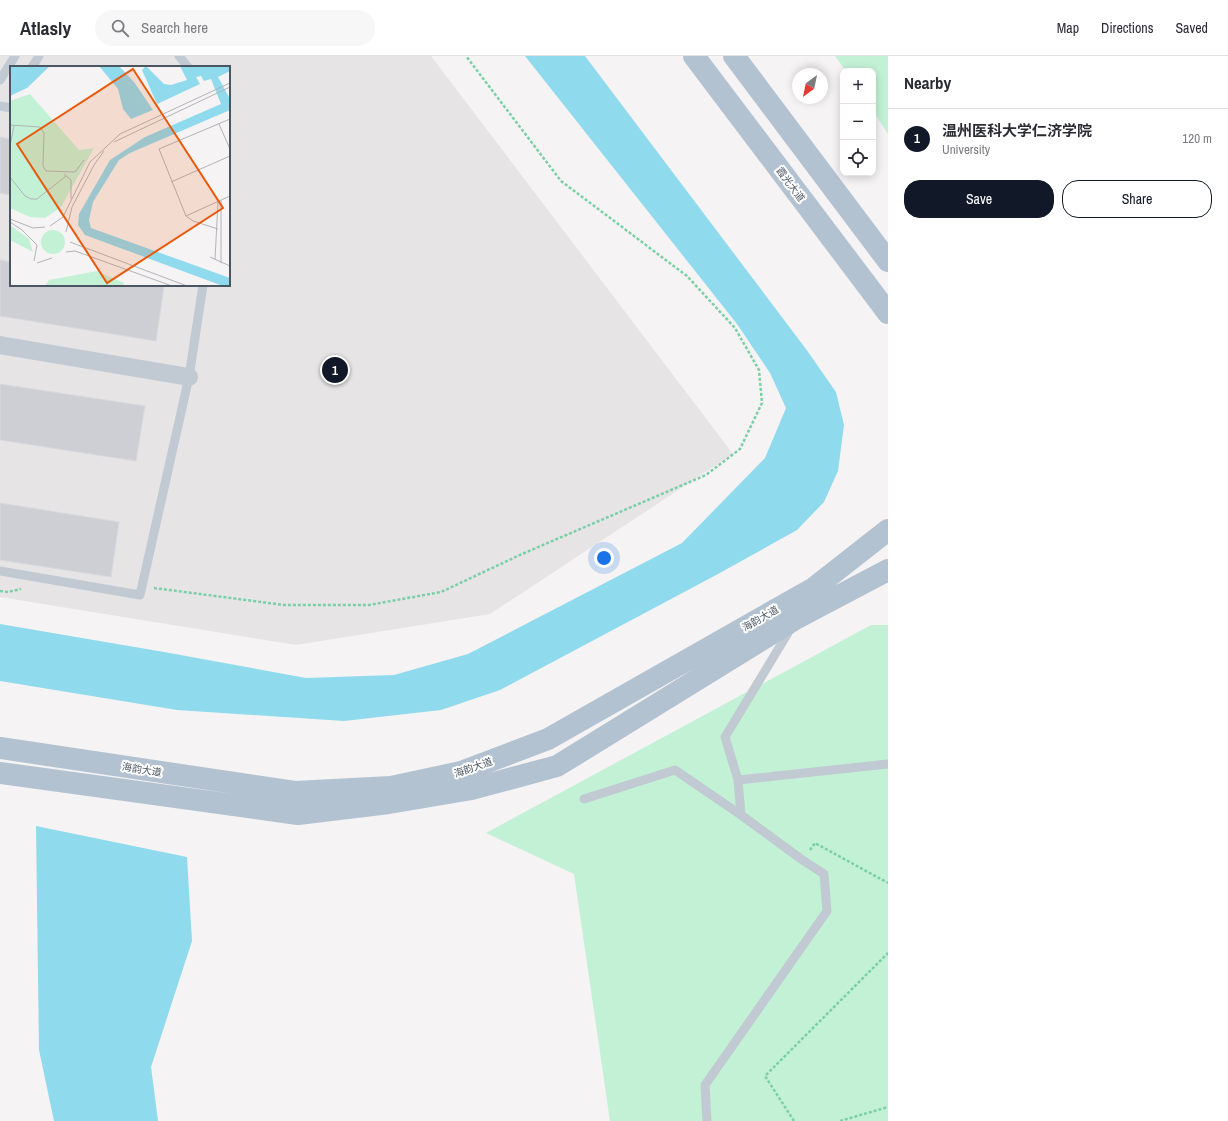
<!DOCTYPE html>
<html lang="en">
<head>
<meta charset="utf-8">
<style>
	body { margin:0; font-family:"Archivo Narrow","Noto Sans SC",sans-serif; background:#f7f7f7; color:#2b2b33 }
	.controls { position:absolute; right:12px; top:12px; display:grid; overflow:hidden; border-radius:8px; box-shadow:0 2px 10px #0003 }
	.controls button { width:36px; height:36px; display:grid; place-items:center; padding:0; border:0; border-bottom:1px solid #e1e1e2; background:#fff; color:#2b2b33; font:20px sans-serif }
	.compass { position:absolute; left:792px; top:12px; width:36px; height:36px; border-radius:50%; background:#fff; box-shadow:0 2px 10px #0003; rotate:213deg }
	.you { position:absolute; left:604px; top:502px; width:14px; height:14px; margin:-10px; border:3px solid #fff; border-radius:50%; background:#1a73e8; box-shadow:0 0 0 6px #1a73e833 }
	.badge { display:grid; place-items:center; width:26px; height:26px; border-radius:50%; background:#111827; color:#fff; font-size:13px; font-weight:700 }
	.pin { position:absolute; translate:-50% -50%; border:2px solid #fff; box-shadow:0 1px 4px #0006 }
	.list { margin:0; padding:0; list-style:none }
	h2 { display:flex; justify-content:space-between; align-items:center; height:52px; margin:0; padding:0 16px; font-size:17px }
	h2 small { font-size:13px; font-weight:400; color:#7c7c81 }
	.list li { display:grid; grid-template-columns:26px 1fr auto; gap:12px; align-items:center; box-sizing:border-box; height:60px; padding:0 16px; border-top:1px solid #e1e1e2 }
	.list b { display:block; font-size:15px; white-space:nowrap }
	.list p { margin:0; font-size:13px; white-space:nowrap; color:#7c7c81 }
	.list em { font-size:13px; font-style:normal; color:#7c7c81 }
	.actions { display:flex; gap:8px; padding:12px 16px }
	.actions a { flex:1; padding:9px 0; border:1px solid #111827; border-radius:16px; text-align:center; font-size:14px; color:#111827 }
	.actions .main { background:#111827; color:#fff }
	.icon { flex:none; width:22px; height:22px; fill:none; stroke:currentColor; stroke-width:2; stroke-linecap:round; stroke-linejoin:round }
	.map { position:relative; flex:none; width:888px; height:1065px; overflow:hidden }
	header { display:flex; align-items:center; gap:24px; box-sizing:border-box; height:56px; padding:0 20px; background:#fff; border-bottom:1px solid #e1e1e2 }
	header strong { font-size:19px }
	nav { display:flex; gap:22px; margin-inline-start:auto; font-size:14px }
	.search { width:280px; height:36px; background:#f7f7f7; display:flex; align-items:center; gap:10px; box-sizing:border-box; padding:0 14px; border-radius:22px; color:#7c7c81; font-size:15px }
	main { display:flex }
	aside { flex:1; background:#fff }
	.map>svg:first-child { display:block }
	.education { fill:#e6e4e5; fill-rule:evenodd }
	.green { fill:#c3f1d5 }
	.water { fill:#90daee }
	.building { fill:#cdcfd5; stroke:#d7d9de }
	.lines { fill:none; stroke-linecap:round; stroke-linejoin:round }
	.path { stroke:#7ad0a6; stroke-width:2.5; stroke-dasharray:3 2; stroke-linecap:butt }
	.lane { stroke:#c1cad2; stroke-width:9 }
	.street { stroke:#c1cad2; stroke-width:18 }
	.primary { stroke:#b3c2d1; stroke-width:22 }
	.labels { text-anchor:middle; stroke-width:4; stroke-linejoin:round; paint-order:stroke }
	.street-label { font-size:10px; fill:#4a5661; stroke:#fff }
	.inset-road { fill:none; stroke:#b1b4b9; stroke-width:1 }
	.view { fill:#e8590c; fill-opacity:0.15; stroke:#e8590c; stroke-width:2 }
	.inset-edge { fill:none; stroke:#4a5661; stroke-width:2 }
</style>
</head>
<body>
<header>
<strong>Atlasly</strong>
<div class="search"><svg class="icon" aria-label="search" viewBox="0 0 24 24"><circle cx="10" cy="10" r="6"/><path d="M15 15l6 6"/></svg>Search here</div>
<nav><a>Map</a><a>Directions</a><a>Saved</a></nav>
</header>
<main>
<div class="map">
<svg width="888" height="1065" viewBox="0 0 888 1065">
	<rect width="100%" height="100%" fill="#f5f3f3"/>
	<path class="education" d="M0,0H431L733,398L490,558L296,589L0,541ZM11,11H229V229H11Z"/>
	<path class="green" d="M835,0H888V78L873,55V15H846Z
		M871,569H888V1065H610L574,818L486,777Z"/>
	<path class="water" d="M525,0H585L806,293L836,336L844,369L838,415L824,446L797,474L718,518L500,634L441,654L344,665L177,654L0,625V568L164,596L306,622L394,619L468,598L682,487L765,402L786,352L770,317L737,268Z
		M36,770L187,801L192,885L151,1011L158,1065H54L39,994Z"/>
	<path class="building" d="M0,81L11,83V139L0,137Z
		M0,204L11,206V229L164,230L156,285L0,260Z
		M0,328L145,350L136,405L0,384Z
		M0,447L119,466L111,521L0,504Z"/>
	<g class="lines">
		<path class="path" d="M154,532L284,549H369L441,536L522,498L706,419L740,393L762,347L759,314L735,272L687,220L561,125L466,0
			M0,535L8,536L21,533
			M810,794L815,787L888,827
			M794,1065L765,1020L888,897
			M840,1065L888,1051"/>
		<path class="lane" d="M179,0L188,11
			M32,11L39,0
			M0,24L15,0
			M0,50L11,52
			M0,515L140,539L189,321L203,229
			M738,724L888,708
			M584,743L675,714L741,759L801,803L824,818L827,855L705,1029L707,1065
			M741,759L738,724L725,681L791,572"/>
		<path class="street" d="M0,289L189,321"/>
		<path class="primary" d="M694,0L888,257
			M734,0L888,205
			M0,692L295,736L391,731L461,716L548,683L814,532L888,474
			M0,717L298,758L389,747L472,733L557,710L797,562L888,514"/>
	</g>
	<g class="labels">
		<g class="street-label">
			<text transform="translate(791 128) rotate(53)" y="4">霞光大道</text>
			<text transform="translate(760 562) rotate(-30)" y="4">海韵大道</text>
			<text transform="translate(473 711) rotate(-19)" y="4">海韵大道</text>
			<text transform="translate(142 713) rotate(9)" y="4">海韵大道</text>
		</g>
	</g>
	<g transform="translate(10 10)">
		<rect width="220" height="220" fill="#f5f3f3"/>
		<path d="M20,28L69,84L84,82L51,141L35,152L20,151L0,142V35ZM0,159L19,173L23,186L0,174ZM31 176a12 12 0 1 1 24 0a12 12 0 1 1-24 0ZM87,205L114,217L113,220H35L39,214Z" fill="#c3f1d5"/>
		<path d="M0,0H40L17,22L0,30ZM109,0L124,16L143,44L121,53L113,43L108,23L89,0ZM136,0L154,18L161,19L177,14L170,0H220V5L208,11L220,33V44L120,87L109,94L83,136L79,154L81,162L220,212V220H213L75,169L68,159L69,148L100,94L135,71L211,38L201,13L194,15L191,10L186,11L190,18L147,38L132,4Z" fill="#90daee"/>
		<path class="inset-road" d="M220,53L149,83L176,150L220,130M209,58L220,83M0,59L30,61L34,67L33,100L36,105L65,106L74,94M104,76L220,21M0,80L4,60M54,108L61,114V133M0,111L15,130L21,133H27L56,110M161,116L220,90M176,150L183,155L208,163M0,153L23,162L35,161M0,156L12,164L27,179M40,160L53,151L80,96L110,68L220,17M56,166L62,141L84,99L94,85M60,176L177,220M56,186L65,185L162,220M200,191L220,200M205,194L208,136M24,195L27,179M27,197L42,192M211,197V134"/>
		<path class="view" d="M123,3L213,142L97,217L7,78Z"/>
		<rect width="220" height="220" class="inset-edge"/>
	</g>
</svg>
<div class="controls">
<button>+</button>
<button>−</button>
<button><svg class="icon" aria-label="locate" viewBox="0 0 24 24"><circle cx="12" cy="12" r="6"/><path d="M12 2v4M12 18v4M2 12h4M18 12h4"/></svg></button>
</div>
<svg class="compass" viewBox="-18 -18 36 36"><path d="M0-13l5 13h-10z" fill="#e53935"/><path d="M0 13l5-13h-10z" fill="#7c7c81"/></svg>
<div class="you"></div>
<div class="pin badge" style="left:335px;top:314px">1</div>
</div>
<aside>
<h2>Nearby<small></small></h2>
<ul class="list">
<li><span class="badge">1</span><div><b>温州医科大学仁济学院</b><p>University</p></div><em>120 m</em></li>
</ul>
<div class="actions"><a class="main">Save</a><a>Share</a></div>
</aside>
</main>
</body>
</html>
